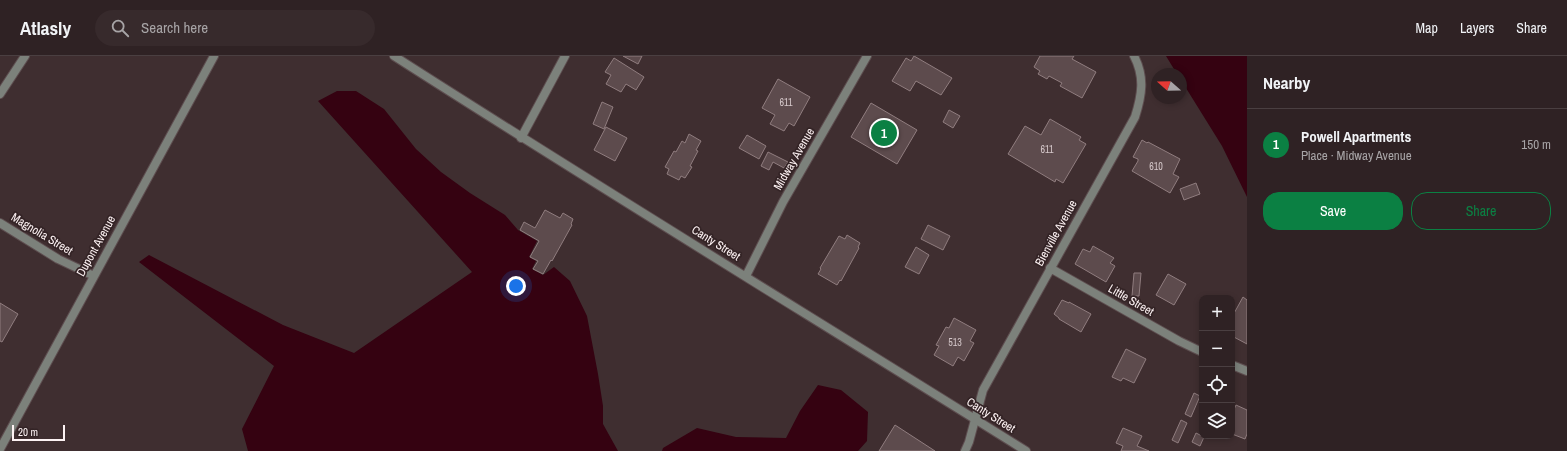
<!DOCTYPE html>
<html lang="en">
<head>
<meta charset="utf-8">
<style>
	body { margin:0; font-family:"Archivo Narrow",sans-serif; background:#372a2c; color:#f1f3f6 }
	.controls { position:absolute; right:12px; bottom:12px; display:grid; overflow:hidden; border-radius:8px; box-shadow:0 2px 6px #0003 }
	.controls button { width:36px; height:36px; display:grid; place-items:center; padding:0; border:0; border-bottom:1px solid #4a3f41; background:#2f2224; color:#f1f3f6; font:20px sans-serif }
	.compass { position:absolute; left:1151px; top:12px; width:36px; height:36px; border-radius:50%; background:#2f2224; box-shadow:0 2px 6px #0003; rotate:290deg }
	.scale { position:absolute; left:12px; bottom:10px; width:53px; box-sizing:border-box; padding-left:4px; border:2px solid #fdf2f3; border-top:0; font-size:11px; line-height:14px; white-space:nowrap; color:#fdf2f3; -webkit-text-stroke:3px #342426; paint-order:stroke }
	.you { position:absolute; left:516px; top:230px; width:14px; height:14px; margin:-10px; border:3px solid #fff; border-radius:50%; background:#1a73e8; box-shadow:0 0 0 6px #1a73e833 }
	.badge { display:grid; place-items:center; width:26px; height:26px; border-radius:50%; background:#0b8043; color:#fff; font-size:13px; font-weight:700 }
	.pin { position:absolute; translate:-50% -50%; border:2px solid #fff; box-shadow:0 1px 4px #0006 }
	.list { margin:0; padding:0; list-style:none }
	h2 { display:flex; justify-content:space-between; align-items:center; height:52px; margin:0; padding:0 16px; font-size:17px }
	h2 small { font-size:13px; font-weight:400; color:#a7a4a6 }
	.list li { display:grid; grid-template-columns:26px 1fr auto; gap:12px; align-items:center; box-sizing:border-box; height:72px; padding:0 16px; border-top:1px solid #4a3f41 }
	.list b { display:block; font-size:15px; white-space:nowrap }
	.list p { margin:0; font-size:13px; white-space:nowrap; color:#a7a4a6 }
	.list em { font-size:13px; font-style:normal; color:#a7a4a6 }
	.actions { display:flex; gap:8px; padding:12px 16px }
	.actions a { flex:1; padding:9px 0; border:1px solid #0b8043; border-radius:16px; text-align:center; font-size:14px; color:#0b8043 }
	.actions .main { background:#0b8043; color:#fff }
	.icon { flex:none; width:22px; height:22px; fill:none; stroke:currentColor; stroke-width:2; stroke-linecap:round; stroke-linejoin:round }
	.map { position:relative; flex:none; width:1247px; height:395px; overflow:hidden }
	header { display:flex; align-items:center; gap:24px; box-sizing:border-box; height:56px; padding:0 20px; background:#2f2224; border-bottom:1px solid #4a3f41 }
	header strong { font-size:19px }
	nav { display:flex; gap:22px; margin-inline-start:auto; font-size:14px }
	.search { width:280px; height:36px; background:#372a2c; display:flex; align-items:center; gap:10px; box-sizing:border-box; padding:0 14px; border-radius:22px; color:#a7a4a6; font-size:15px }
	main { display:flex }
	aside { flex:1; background:#2f2224 }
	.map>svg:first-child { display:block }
	.water { fill:#350211 }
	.building { fill:#5d4b4d; stroke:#907d7f }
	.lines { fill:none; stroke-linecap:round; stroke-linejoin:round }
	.service-casing { stroke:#5d4d4f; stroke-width:10 }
	.minor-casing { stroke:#5d4d4f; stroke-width:10 }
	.tertiary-casing { stroke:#5d4d4f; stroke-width:10 }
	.service { stroke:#7c817b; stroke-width:8 }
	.minor { stroke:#7c817b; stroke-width:8 }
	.tertiary { stroke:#7c817b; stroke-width:8 }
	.labels { text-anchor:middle; stroke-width:3.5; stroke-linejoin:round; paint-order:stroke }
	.number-label { font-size:10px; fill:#d5c8ca }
	.street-label { font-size:12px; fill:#fdf2f3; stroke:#342426 }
</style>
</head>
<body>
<header>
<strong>Atlasly</strong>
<div class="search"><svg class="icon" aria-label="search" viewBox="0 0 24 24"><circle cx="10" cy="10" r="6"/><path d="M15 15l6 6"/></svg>Search here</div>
<nav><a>Map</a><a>Layers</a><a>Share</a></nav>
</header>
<main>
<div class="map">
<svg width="1247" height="395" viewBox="0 0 1247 395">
	<rect width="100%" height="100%" fill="#3f2e30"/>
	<path class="water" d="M1166,0H1247V141L1222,90L1181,24V18H1177Z
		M337,35H356L384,53L416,93L441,116L470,137L505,159L518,174L537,185L529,201L536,205L532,213L543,219L554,211L570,225L587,260L598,318L603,350V368L618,395H248L242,373L274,310L139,206L149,199L283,269L354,297L472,216L318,45Z
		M818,329L841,334L868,356L867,385L858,395H662L663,392L697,372L736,381L786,382L800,355Z"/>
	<path class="building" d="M623,0H642L638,8Z
		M914,0L952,22L941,39L916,25L910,35L892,25L906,2L911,5Z
		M1040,0H1074L1072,3L1096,16L1082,42L1060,30L1062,27L1049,20L1047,23L1038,18L1040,15L1034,11Z
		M614,2L644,21L636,34L626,28L621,36L606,28L611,19L605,16Z
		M778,23L810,41L794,70L789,67L784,75L770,68L775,59L762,52Z
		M602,46L613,51L604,73L593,68Z
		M871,47L917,74L897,108L851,81Z
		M949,54L960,60L953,72L943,66Z
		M1050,63L1081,81L1079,84L1086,88L1063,127L1056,123L1055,126L1008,98L1025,70L1041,79Z
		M606,71L627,82L615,105L594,94Z
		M689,78L701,85L696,94L698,95L690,110L692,111L685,122L681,120L679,124L667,118L669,113L665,111L674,95L676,96L682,85L685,87Z
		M747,79L766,90L759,103L739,92Z
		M1142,84L1147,87L1148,86L1180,103L1173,118L1179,121L1170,137L1132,115L1138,105V103L1133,101Z
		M768,96L788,106L784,112L773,106L769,114L761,110Z
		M1196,127L1200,138L1184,144L1180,133Z
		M545,154L560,162L563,157L573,163L571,168L572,169L552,205L551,204L543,218L533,213L538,205L530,201L539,185L520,174L524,166L535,172Z
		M928,169L950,180L943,194L921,183Z
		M847,179L860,187L858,191L859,192L841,225L840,224L837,229L818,218L821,213L820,212L839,180L845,183Z
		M1093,190L1114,202L1110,207L1115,210L1106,226L1075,208L1083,193L1090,196Z
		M916,191L929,199L919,218L905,211Z
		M1134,217H1141L1139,240H1132Z
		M1168,218L1186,228L1174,249L1156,239Z
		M1243,241L1247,244V288L1232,280V261Z
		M1062,244L1069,247V246L1091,258L1081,276L1059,263V262L1054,258Z
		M0,247L18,258L2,286L0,285Z
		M954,262L976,274L970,285L974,287L964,305L958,301L953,310L934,299L939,290L936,289L946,271L949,272Z
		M1126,293L1146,303L1134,327L1123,322L1121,325L1112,321Z
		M1194,337L1200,340L1191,361L1185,358Z
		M1236,349L1247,354V378L1245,383L1232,378V358Z
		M1181,364L1187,367L1178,387L1172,384Z
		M895,369L935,395H879Z
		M1123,372L1142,380L1137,390L1149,395H1121L1123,390L1116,387Z
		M1196,377L1204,381L1200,390L1192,386Z"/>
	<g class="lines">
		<g class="service-casing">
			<path id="service" d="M0,38L25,0"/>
		</g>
		<g class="minor-casing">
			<path id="minor" d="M521,82L565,0
				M1050,212L1179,285L1202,296
				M746,220L783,146L867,0
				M1232,309L1247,315
				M965,395L969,386L983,334L1135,61C1142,39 1145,21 1134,0"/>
		</g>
		<g class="tertiary-casing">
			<path id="tertiary" d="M394,0C603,134 815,263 1026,395
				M0,167L58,203L94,220
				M0,393L214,0"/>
		</g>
		<use href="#service" class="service"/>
		<use href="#minor" class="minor"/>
		<use href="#tertiary" class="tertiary"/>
	</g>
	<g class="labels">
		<g class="number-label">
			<text x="786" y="50">611</text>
			<text x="1047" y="97">611</text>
			<text x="1156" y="114">610</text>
			<text x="955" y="290">513</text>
		</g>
		<g class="street-label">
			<text transform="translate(794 103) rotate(-60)" y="4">Midway Avenue</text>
			<text transform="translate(1056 177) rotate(-61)" y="4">Bienville Avenue</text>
			<text transform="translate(42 178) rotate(31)" y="4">Magnolia Street</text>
			<text transform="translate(716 187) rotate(32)" y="4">Canty Street</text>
			<text transform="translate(96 190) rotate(-61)" y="4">Dupont Avenue</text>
			<text transform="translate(1131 244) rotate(30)" y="4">Little Street</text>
			<text transform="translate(991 359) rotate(32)" y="4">Canty Street</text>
		</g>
	</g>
</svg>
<div class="controls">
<button>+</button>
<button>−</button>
<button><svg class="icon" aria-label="locate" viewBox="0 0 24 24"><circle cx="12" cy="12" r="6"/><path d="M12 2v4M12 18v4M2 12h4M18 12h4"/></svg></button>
<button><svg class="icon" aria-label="layers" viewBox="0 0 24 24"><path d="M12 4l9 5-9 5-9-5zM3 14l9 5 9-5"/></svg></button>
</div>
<svg class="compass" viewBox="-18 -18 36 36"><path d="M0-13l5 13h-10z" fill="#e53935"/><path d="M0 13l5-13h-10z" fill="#a7a4a6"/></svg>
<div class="scale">20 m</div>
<div class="you"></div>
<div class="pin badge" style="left:884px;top:77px">1</div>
</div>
<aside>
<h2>Nearby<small></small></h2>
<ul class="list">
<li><span class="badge">1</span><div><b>Powell Apartments</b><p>Place · Midway Avenue</p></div><em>150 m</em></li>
</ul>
<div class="actions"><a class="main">Save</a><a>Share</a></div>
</aside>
</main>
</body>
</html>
